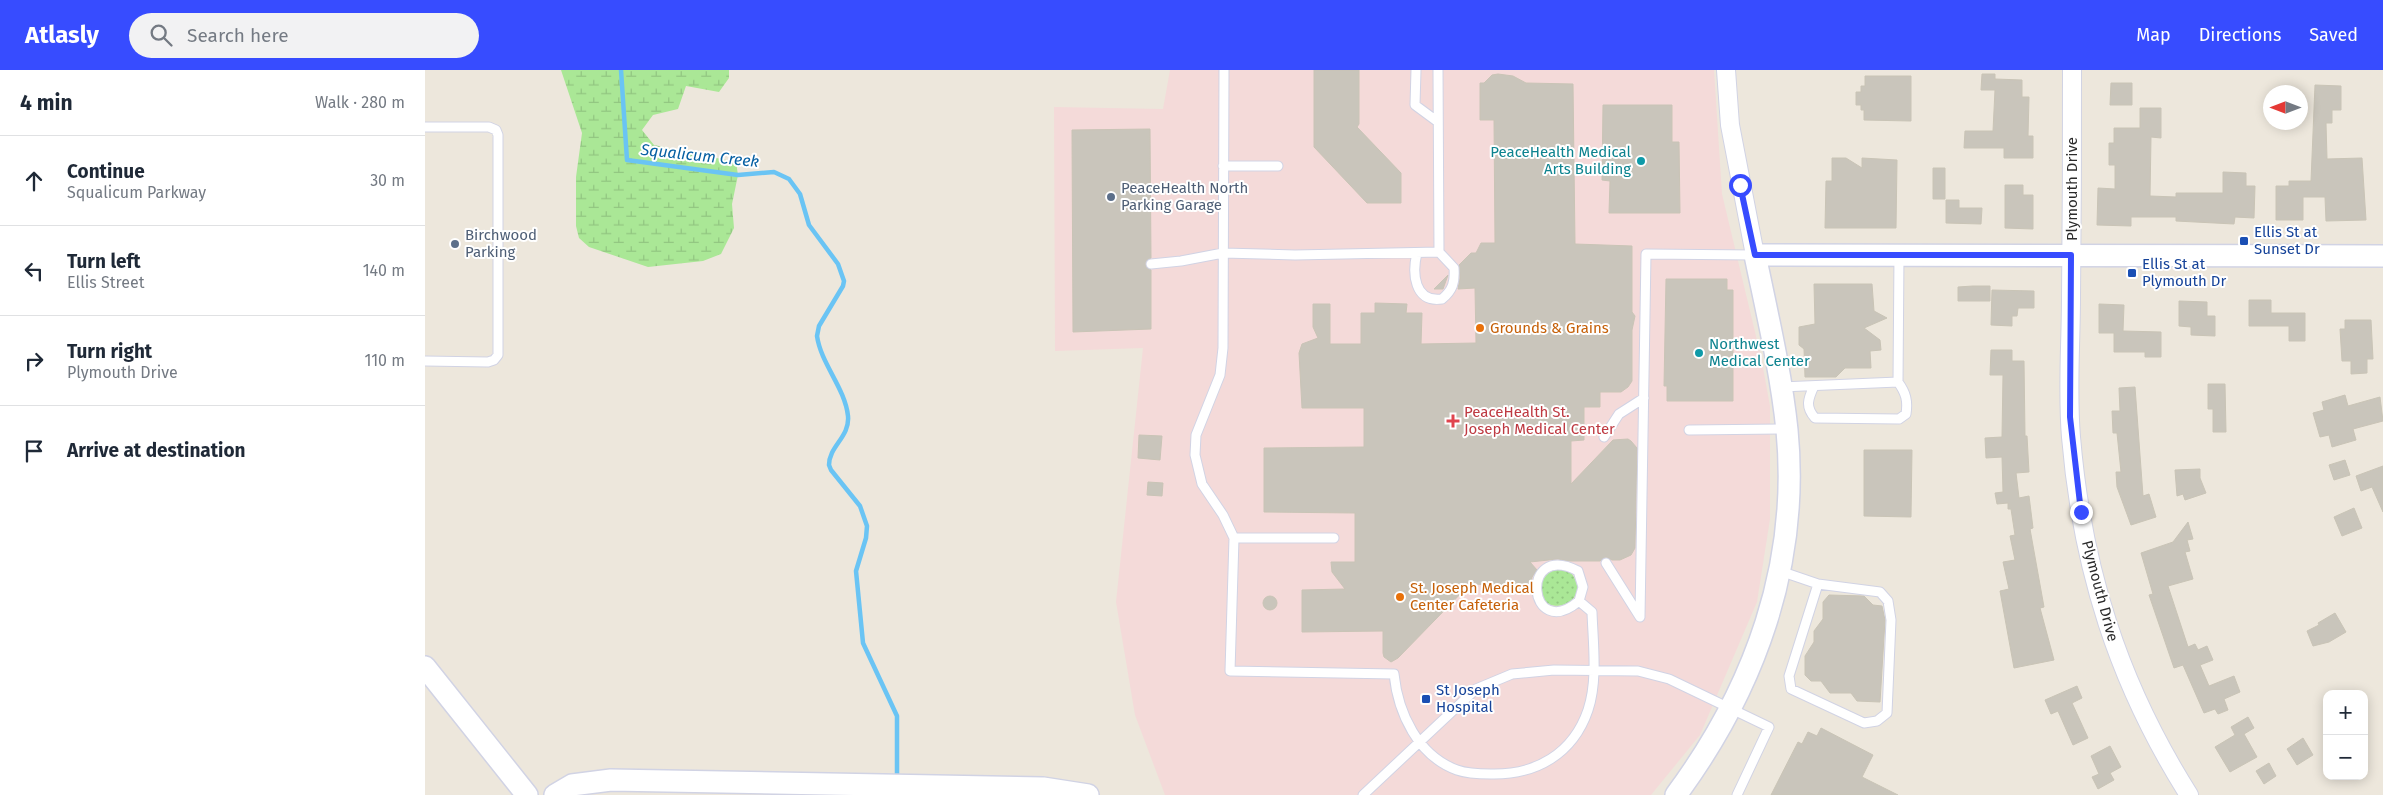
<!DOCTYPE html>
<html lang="en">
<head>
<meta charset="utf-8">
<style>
	body { margin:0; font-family:"Fira Sans",sans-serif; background:#f2f2f3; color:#1f2937 }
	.controls { position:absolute; right:15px; bottom:15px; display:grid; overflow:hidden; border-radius:10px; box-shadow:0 2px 12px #0003 }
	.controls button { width:45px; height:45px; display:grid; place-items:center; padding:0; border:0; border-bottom:1px solid #e0e1e3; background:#fff; color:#1f2937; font:25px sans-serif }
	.compass { position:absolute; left:1838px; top:15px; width:45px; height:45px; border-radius:50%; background:#fff; box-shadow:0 2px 12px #0003; rotate:270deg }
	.stop { position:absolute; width:15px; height:15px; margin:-11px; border:4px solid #374cff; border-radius:50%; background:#fff }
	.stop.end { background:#374cff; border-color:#fff; box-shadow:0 1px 5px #0008 }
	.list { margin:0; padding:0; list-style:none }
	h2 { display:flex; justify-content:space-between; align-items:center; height:65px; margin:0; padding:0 20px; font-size:21px }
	h2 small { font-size:16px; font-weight:400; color:#747a83 }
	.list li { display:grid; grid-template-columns:32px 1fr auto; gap:15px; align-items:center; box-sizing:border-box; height:90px; padding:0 20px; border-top:1px solid #e0e1e3 }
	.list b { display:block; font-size:19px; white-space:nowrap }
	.list p { margin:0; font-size:16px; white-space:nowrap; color:#747a83 }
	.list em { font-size:16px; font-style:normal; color:#747a83 }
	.icon { flex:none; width:28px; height:28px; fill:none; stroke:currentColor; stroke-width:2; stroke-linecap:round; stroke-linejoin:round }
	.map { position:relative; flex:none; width:1958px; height:725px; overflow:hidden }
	header { display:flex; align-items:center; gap:30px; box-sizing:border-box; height:70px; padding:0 25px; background:#374cff; color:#fff }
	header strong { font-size:24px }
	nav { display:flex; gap:28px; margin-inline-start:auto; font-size:18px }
	.search { width:350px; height:45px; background:#f2f2f3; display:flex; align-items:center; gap:12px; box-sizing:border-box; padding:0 18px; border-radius:28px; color:#747a83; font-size:19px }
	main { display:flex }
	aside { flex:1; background:#fff }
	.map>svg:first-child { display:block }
	.medical { fill:#f4dad9 }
	.wetland { fill:url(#wetland-marsh) }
	.garden { fill:url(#garden-dots) }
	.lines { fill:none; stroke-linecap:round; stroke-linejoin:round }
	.stream { stroke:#6ac4f4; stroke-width:4.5 }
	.building { fill:#c9c5bb; stroke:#c9c4b6 }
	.service-casing { stroke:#d1d3e4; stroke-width:11 }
	.minor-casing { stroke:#d1d3e4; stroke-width:20 }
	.tertiary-casing { stroke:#d1d3e4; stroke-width:24 }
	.service { stroke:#fff; stroke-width:9 }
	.minor { stroke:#fff; stroke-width:18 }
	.tertiary { stroke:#fff; stroke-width:21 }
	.route { stroke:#374cff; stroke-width:6 }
	.culture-dot { fill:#0f9aa8; stroke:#fff; stroke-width:2 }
	.service-dot { fill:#5c6f8a; stroke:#fff; stroke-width:2 }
	.transit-dot { fill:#1a4fb4; stroke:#fff; stroke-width:2 }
	.food-dot { fill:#e8710a; stroke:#fff; stroke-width:2 }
	.health-dot { fill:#e0444e; stroke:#fff; stroke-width:2 }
	.labels { text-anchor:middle; stroke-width:4; stroke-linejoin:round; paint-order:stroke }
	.culture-label { font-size:15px; fill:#0d838f; stroke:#fff; text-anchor:end }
	.service-label { font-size:15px; fill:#4e5e75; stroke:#fff; text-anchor:start }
	.street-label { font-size:15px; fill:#2b2b2b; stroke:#fff }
	.transit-label { font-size:15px; fill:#164399; stroke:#fff; text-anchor:start }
	.food-label { font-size:15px; fill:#c56008; stroke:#fff; text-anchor:start }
	.health-label { font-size:15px; fill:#be3a42; stroke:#fff; text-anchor:start }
	.water-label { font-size:16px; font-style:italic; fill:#0760a3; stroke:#fff }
</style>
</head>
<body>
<header>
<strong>Atlasly</strong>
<div class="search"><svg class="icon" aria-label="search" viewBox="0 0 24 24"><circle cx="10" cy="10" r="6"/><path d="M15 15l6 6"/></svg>Search here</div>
<nav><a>Map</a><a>Directions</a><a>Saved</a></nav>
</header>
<main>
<aside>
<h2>4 min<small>Walk · 280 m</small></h2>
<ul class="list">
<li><svg class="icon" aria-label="ahead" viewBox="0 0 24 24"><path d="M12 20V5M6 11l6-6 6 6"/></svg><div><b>Continue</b><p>Squalicum Parkway</p></div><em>30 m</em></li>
<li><svg class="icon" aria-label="left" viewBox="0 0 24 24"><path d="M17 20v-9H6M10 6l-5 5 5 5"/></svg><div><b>Turn left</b><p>Ellis Street</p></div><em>140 m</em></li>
<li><svg class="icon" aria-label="right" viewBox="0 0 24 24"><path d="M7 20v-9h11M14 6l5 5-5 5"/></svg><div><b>Turn right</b><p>Plymouth Drive</p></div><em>110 m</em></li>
<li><svg class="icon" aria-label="arrive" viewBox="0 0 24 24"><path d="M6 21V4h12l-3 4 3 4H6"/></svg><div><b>Arrive at destination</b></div></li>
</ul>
</aside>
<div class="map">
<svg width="1958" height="725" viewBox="0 0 1958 725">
	<defs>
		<pattern id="wetland-marsh" width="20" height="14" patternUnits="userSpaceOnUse" patternTransform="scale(1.25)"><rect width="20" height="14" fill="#aae796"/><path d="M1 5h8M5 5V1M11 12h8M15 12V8" fill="none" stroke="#92c681"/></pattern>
		<pattern id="garden-dots" width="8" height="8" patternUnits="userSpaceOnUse" patternTransform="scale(1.25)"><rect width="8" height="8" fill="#aae796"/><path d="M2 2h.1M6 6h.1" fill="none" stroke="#92c681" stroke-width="1.8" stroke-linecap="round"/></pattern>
	</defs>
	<rect width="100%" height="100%" fill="#ede7dc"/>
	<path class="medical" d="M745,0H1289L1297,124L1336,287L1345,336V449L1332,532L1275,665L1226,725H740L710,645L691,532L718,278L630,281L629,37L738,39Z"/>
	<path class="wetland" d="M136,0H304V8L294,22L261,16L253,39L228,45L217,60L229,75L311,92L313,105L307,134L309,158L296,184L278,191L223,197L164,177L154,168L151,156V107L157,63Z"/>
	<path class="garden" d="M1128,500H1144C1174,535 1112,550 1115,519C1116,510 1121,504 1128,500Z"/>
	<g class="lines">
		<path class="stream" d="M196,0L202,90L313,105L349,102L364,109L375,124L384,155L413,194L419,211L418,216L394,256L392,266C396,294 420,318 423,346C425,367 404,376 404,395L406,400L435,436L442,456L441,468L431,501L438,573L472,646V710"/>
	</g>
	<path class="building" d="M889,0H934V54L932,57L976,103V133H942L889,77Z
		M1073,4L1088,6L1101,13L1148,14L1150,174L1207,176V242L1210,246L1207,260V311L1203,317L1196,322H1175V337H1159V370L1146,371V414L1188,370L1203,369L1206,371L1212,378L1210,478L1206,485L1195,490H1187L1181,487L1175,491H1143L1133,489L1105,492L1112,500L1107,507L1106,516L1045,514L973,588L966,592L959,587L958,583V561L877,562V520L920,519L907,502L906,492H930V443L839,442V378L939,377V338H877L874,283L877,274L893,268L888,257V234H905V274H936V243H950V233L982,234L981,243H997L996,274L1051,273L1050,218L1033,219L1035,208L1034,195L1046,183H1051L1056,173H1070L1069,50H1055V13H1059L1067,5Z
		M1557,4H1570V9L1597,10V27H1604L1603,66H1608V88H1579V78H1539L1540,61H1568L1570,20H1556Z
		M1440,6H1486V51L1439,50V40H1436V35H1431V22H1436V16H1440Z
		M1686,13H1707V35H1685Z
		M1890,15L1916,16V40H1907V53H1901L1902,89L1937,88L1941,150L1901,151L1900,127H1878V150H1851V116H1864V111H1886Z
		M1178,35H1247V72H1254L1255,143H1184L1185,111L1177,110Z
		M1715,38H1736V68L1726,67L1725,126L1751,127V123H1798V102L1821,103V116H1830L1829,148L1810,147L1809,154L1751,151V147H1706V156L1672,155L1673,118L1690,119V95H1684V73H1689V58H1715Z
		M725,59L726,188L720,194L726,200V259L648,262L647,60Z
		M1407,88H1421L1437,98V88L1472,90L1471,158H1400L1401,111H1407Z
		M1508,98H1520V129H1508Z
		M1580,115H1598V125H1608V159L1580,158Z
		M1521,130H1534V138H1557L1556,154L1521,153Z
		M1023,205L1018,219H1009Z
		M1241,209H1302V220H1308V331H1242V316H1239Z
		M1389,214H1447L1449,241L1462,248L1439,258L1455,270L1456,280L1445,281L1446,298H1420L1411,307H1380L1379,279L1374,275V257L1390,254Z
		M1548,216H1565V231H1533V217Z
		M1567,220L1609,221V238H1593L1592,246H1587V256L1566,255Z
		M1824,230H1846V243H1880V271H1864V256H1824Z
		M1754,231L1782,232V246H1790V266L1766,265V257L1754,256Z
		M1674,234L1699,235L1698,261L1736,262V287H1720V282H1689V263H1674Z
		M1920,250H1946L1948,289H1942V303L1926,304V291H1917L1915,259H1920Z
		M1566,280H1587V291H1599L1600,366H1602L1604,402L1591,403L1594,428L1604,426L1608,458L1605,459L1619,537L1615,538L1629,590L1589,598L1575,521L1584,519L1578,492L1590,490L1585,466L1590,465L1586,439H1583V433L1572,434L1570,423L1578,422L1577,387L1561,388L1560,368L1577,367L1578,305H1565Z
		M1783,314H1800L1801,362H1788V339H1783Z
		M1710,317L1718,426L1724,424L1731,447L1706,455L1692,417L1691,402H1696L1692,363H1688L1687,341H1695L1694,318Z
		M1920,325L1923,336L1955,327L1958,351L1928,359L1931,370L1907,377L1904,365L1895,367L1888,343L1899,340L1897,332Z
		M714,365L737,366L735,390L713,388Z
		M1439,380H1487L1486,447L1439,446Z
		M1920,390L1925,405L1909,410L1904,395Z
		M1958,396V442L1947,417L1936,421L1931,406Z
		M1775,399V408L1781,423L1760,430L1758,424L1752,426L1750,400Z
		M723,412L738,413L737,426L722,425Z
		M1929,438L1937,458L1917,466L1909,447Z
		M1763,452L1768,469L1762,470L1765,481L1760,482L1768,509L1743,516L1763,577L1770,574L1773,580L1782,576L1788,590L1775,595L1784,616L1809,606L1815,622L1799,629L1803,640L1793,644L1790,639L1779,643L1758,595L1749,598L1724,525L1728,524L1716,483L1748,472Z
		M1404,525L1439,526L1448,535L1457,536L1460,550L1455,632L1432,631L1426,623H1405L1396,611H1386L1380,605V586L1389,572V561L1398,549V532Z
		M838 533a7 7 0 1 1 14 0a7 7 0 1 1-14 0Z
		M1910,543L1921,562L1904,572L1888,576L1882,561L1894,555L1893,553Z
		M1652,616L1657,628L1647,633L1663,668L1648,675L1633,641L1626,644L1620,630Z
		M1823,647L1829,658L1819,664L1832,687L1805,702L1790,677L1810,665L1806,657Z
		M1396,658L1448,685L1437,707L1473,725H1346L1373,672L1377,674L1383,662L1392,666Z
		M1878,668L1888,685L1872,695L1862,679Z
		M1685,676L1696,697L1685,703L1689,710L1673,719L1667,707L1674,704L1666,686Z
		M1844,693L1851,706L1839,714L1831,701Z"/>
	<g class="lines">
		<g class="service-casing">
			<path id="service" d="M799,0L798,278L795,305L771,365L770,385L777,414L798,445L809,468L805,601L969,604C973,643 993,686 1032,700C1043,704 1055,704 1066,704C1111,705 1148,684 1163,640C1173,610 1168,573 1167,542L1154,531L1158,517L1153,501C1093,470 1103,574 1154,531
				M991,0L990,35L1013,52
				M0,57H64L71,60L73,65V285L69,290L63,292L0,291
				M798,96H853
				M992,183C987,203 989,233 1017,229C1028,220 1030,212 1029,198L1014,182L1013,0
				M726,194L756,191L798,183L870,185L1014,182
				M1389,316C1383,329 1380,337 1390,348L1474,349L1481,344C1483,331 1481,323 1473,312
				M1356,317L1473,312L1474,185
				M1264,360L1362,359
				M1179,367L1194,344L1219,328
				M809,468H909
				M1181,493L1215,547
				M1355,501L1393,514L1455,522L1463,531L1466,550L1462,643L1452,651L1439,653L1366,619L1364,606L1393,514
				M1215,547L1221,184L1330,185
				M938,725L1051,619L1087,604L1129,600L1213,601L1244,609L1344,657L1312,725"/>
		</g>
		<g class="minor-casing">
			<path id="minor" d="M1301,0L1305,55L1330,185
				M1647,0C1647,76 1647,151 1646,227C1646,273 1642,320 1646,367C1657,498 1693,613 1764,725"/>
		</g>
		<g class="tertiary-casing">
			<path id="tertiary" d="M0,597L102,725
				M130,725L147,715L186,710L618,718L663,725
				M1251,725C1330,618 1375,494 1362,360C1356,302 1342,243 1330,185L1958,186"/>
		</g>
		<use href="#service" class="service"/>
		<use href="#minor" class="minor"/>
		<use href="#tertiary" class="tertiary"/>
	</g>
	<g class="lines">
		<path class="route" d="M1315,115L1330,185H1646L1645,347L1656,442"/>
	</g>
	<g class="culture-dot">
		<circle cx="1216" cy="91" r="5"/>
		<circle cx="1274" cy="283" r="5"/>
	</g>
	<g class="service-dot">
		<circle cx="686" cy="127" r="5"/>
		<circle cx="30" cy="174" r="5"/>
	</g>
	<g class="transit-dot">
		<rect x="1814" y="166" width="10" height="10" rx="2.5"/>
		<rect x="1702" y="198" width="10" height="10" rx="2.5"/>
		<rect x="996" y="624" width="10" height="10" rx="2.5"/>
	</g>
	<g class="food-dot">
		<circle cx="1055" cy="258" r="5"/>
		<circle cx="975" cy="527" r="5"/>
	</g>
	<path class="health-dot" d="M1025.5 343.5h5v5h5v5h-5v5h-5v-5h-5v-5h5z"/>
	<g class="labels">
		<g class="culture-label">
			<text x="1206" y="87">PeaceHealth Medical<tspan x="1206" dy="17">Arts Building</tspan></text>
			<text x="1284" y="279" text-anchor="start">Northwest<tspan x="1284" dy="17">Medical Center</tspan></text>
		</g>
		<g class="service-label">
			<text x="696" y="123">PeaceHealth North<tspan x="696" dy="17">Parking Garage</tspan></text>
			<text x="40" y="170">Birchwood<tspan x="40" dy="17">Parking</tspan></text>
		</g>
		<g class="street-label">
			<text transform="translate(1647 119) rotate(-90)" y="5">Plymouth Drive</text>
			<text transform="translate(1675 521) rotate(75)" y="5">Plymouth Drive</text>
		</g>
		<g class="transit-label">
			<text x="1829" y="167">Ellis St at<tspan x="1829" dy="17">Sunset Dr</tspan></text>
			<text x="1717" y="199">Ellis St at<tspan x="1717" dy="17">Plymouth Dr</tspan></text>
			<text x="1011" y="625">St Joseph<tspan x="1011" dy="17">Hospital</tspan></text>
		</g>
		<g class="food-label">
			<text x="1065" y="263">Grounds &amp; Grains</text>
			<text x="985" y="523">St. Joseph Medical<tspan x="985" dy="17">Center Cafeteria</tspan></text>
		</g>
		<g class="health-label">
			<text x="1039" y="347">PeaceHealth St.<tspan x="1039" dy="17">Joseph Medical Center</tspan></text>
		</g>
		<g class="water-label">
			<text transform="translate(275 85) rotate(6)" y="6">Squalicum Creek</text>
		</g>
	</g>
</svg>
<div class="controls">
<button>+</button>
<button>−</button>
</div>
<svg class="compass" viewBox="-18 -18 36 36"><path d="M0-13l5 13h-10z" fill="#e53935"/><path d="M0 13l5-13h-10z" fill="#747a83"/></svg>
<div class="stop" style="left:1315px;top:115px"></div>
<div class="stop end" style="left:1656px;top:442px"></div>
</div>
</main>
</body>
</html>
